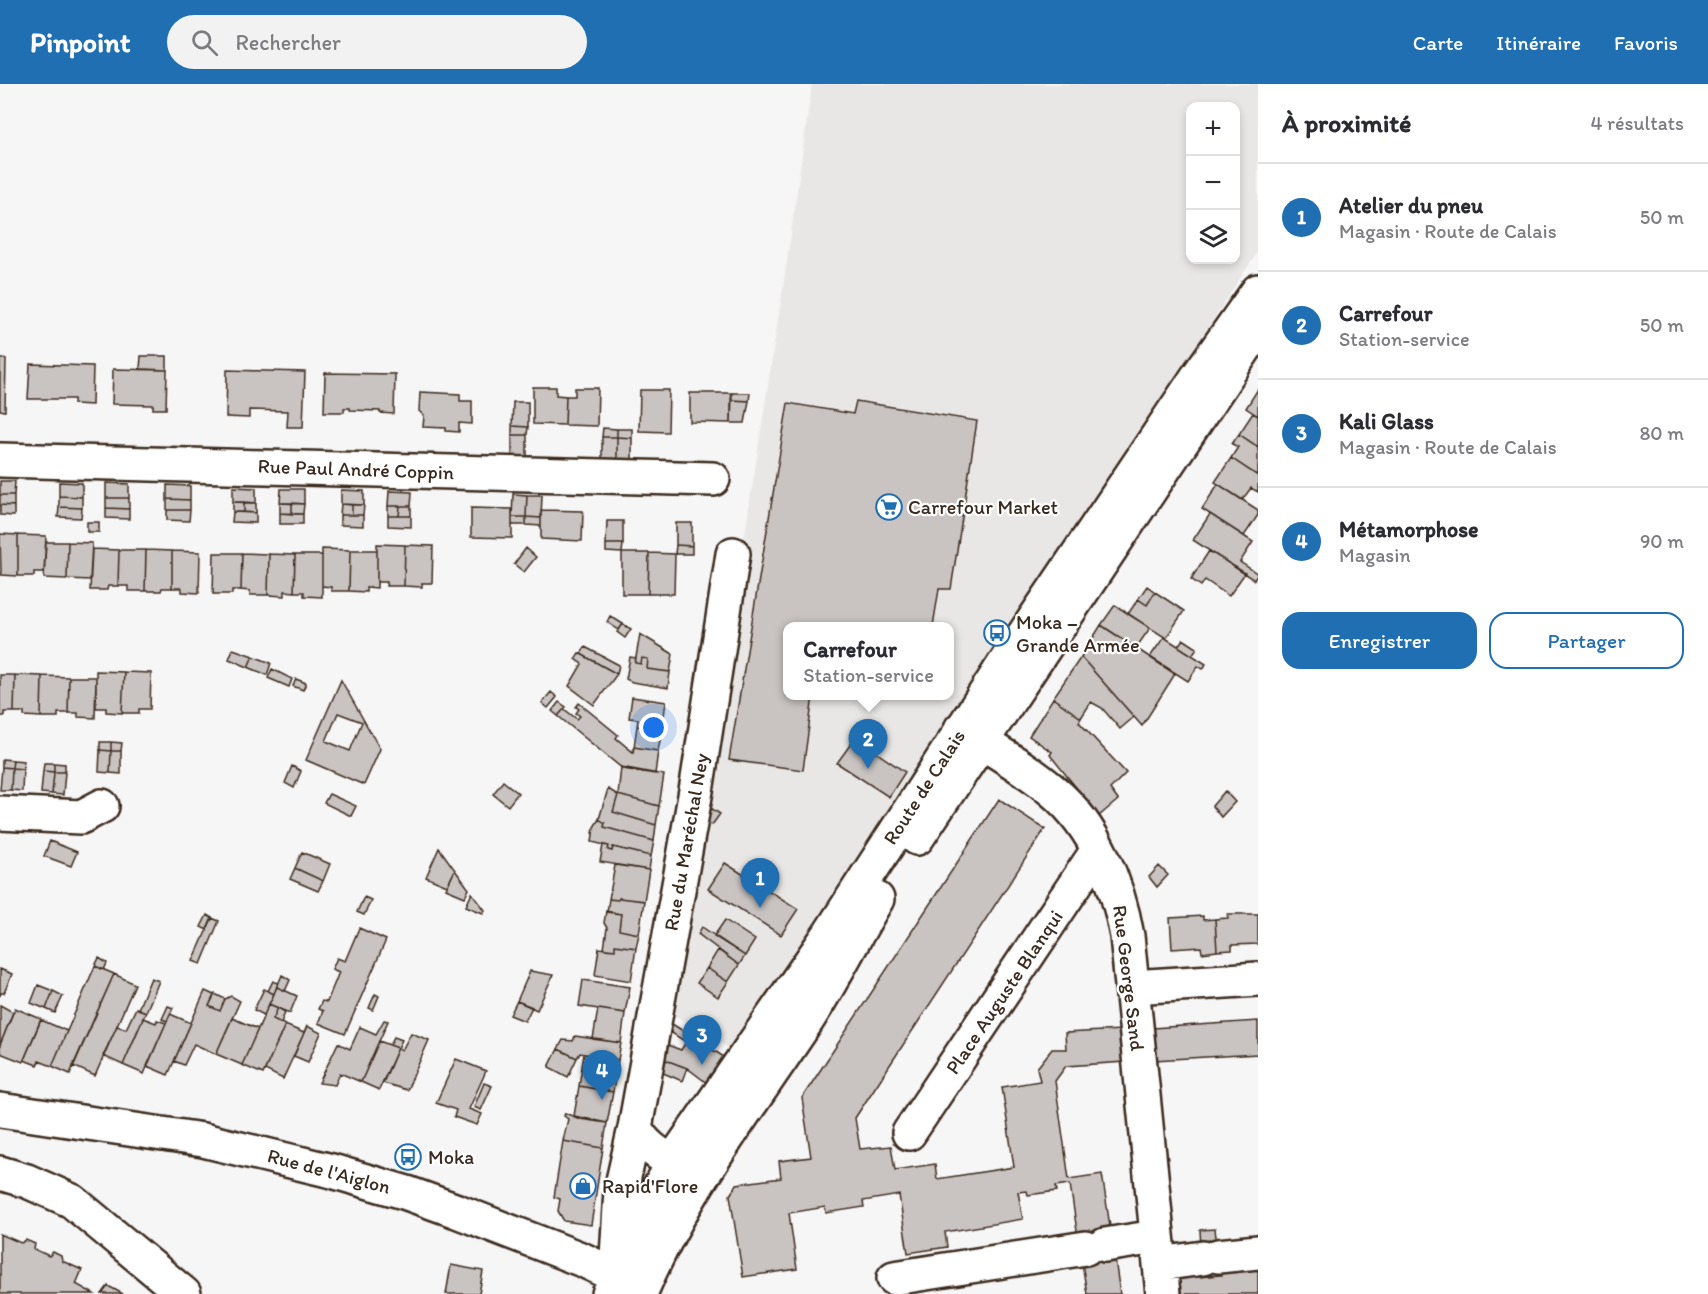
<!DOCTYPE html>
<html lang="fr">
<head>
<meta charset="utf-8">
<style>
	body { margin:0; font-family:Itim,sans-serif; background:#f2f2f3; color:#2b2b33 }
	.controls { position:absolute; right:18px; top:18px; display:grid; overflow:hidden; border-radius:12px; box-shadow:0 3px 9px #0003 }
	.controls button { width:54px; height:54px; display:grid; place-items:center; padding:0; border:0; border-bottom:2px solid #e1e1e2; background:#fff; color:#2b2b33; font:30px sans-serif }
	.you { position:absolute; left:654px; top:644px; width:21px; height:21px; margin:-15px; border:4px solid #fff; border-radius:50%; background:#1a73e8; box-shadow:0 0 0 9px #1a73e833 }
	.badge { display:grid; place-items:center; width:39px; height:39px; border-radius:50%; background:#1f6fb2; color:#fff; font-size:20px; font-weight:700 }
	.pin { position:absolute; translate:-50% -50px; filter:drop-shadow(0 2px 3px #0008) }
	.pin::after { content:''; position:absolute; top:32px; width:21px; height:18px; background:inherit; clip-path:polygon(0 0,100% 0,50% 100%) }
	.popup { position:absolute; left:783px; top:538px; width:171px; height:78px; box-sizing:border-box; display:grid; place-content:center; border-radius:12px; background:#fff; filter:drop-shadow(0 2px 4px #0005); font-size:20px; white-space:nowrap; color:#7c7c81 }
	.popup b { font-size:22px; color:#2b2b33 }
	.popup::after { content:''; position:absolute; left:50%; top:100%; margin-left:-12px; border:12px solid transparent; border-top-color:#fff }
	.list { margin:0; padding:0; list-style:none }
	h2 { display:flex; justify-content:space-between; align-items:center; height:78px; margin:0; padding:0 24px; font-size:26px }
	h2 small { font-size:20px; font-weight:400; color:#7c7c81 }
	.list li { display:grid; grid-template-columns:39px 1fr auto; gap:18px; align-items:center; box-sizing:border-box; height:108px; padding:0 24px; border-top:2px solid #e1e1e2 }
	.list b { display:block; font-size:22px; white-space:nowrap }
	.list p { margin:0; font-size:20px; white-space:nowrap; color:#7c7c81 }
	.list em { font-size:20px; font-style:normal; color:#7c7c81 }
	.actions { display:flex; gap:12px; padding:18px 24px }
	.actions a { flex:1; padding:14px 0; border:2px solid #1f6fb2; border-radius:18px; text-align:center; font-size:21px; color:#1f6fb2 }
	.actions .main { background:#1f6fb2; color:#fff }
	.icon { flex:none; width:33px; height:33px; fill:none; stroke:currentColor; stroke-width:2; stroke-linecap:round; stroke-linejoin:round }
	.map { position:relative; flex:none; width:1258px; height:1210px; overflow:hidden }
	header { display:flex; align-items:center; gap:36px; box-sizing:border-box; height:84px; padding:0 30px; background:#1f6fb2; color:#fff }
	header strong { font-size:28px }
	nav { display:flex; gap:33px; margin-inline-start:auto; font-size:21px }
	.search { width:420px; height:54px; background:#f2f2f3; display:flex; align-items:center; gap:15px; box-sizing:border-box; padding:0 21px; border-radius:33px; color:#7c7c81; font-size:22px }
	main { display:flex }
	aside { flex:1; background:#fff }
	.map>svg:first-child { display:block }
	.built { fill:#e9e7e6; fill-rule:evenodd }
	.building { fill:#c9c3c1; stroke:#3b2a1e; stroke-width:1.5; fill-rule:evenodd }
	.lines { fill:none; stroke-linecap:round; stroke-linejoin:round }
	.minor-casing { stroke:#3b2a1e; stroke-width:38 }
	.major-casing { stroke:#3b2a1e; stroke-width:38 }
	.minor { stroke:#fff; stroke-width:33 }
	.major { stroke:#fff; stroke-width:33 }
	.labels { text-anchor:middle; stroke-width:4.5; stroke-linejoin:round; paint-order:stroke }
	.street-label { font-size:20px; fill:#3b2a1e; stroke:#fff }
	.poi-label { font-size:20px; fill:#3b2a1e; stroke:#fff; text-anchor:start }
</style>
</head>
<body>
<header>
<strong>Pinpoint</strong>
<div class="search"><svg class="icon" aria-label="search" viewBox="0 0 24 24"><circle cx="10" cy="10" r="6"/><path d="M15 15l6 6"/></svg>Rechercher</div>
<nav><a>Carte</a><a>Itinéraire</a><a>Favoris</a></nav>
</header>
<main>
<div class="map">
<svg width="1258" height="1210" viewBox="0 0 1258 1210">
	<rect width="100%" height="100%" fill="#f7f6f6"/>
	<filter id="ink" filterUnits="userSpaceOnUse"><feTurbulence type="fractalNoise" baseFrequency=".0167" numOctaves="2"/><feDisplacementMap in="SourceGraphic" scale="12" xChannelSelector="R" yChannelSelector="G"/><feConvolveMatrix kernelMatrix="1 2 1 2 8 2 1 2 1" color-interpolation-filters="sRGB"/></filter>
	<g filter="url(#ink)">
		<path class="built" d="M812,0H1258V167L899,717L730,965L671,929L786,184ZM1190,22H1236V176H1190ZM787,542H949V612H787Z"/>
		<path class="building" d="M141,272H167V286L140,285Z
			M0,275H6L5,327L0,326Z
			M30,280L93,282L92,321L74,320V315H28Z
			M113,285L167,286L166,325H153V321L112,320Z
			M227,286L305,288L303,343H287L288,327L249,326V334L226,333Z
			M325,289L395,290L394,330L380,329V327L350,326V324H344V328H324Z
			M533,303H556V311L566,312L565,341L533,340Z
			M575,304H598L597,342L565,341L566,312H575Z
			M1258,305V332L1246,324Z
			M640,306H669L668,348L639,347Z
			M420,308L460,310V317H472V340L459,339V348L446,347V344L423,343L424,332L419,327Z
			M690,309H732L731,339L690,338Z
			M732,309H750L749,317L731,316Z
			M731,316L749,317L745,339H731Z
			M856,317L977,337L951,505H939L933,542H787V612H813L803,686L729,676L788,319L853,330Z
			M513,318H528V343L512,342Z
			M1253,329L1258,332V363L1239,350Z
			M512,342L528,343L527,351H512Z
			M603,344L617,345V353H602Z
			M617,345H632V354L617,353Z
			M1239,350L1258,363V392L1231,374L1238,363L1232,360Z
			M512,351H527V374L512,373Z
			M602,353H617V376L602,375Z
			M617,353L632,354V376H617Z
			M1231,374L1258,392V408L1251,404L1242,416L1215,398Z
			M0,397H15L14,411H0Z
			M59,398L82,399V413L59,412Z
			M106,399L129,400V414H106Z
			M1218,400L1258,426V431L1244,452L1202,425Z
			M167,401L190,402V416L167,415Z
			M233,403L256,404V419L233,418Z
			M281,405H304V420L280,419Z
			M341,406L364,407V421L341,420Z
			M389,407L412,408L411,422H388Z
			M513,410L527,411L526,433H512Z
			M0,411H14V422L0,421Z
			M527,411H542L541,434L526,433Z
			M59,412L82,413V424L59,423Z
			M106,414H129V425L106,424Z
			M167,415L190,416V426H167Z
			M233,418H244V428H233Z
			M244,418L256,419V429L244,428Z
			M280,419H292V430L280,429Z
			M292,419L304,420L303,430H292Z
			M341,420L352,421V431H340Z
			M0,421L14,422V432L0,431Z
			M352,421H364L363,431H352Z
			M388,422H400L399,432H388Z
			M400,422H411V432H399Z
			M59,423L82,424L81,434L58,433Z
			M106,424L129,425V435L106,434Z
			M471,424L512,425V454L471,453Z
			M167,426H190L189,437L167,436Z
			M541,426L583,427L582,457L541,455Z
			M233,428L256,429V439L232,438Z
			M280,429L303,430V440H280Z
			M1210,430L1253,458L1240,478L1258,490L1254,496L1193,456Z
			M340,431H363V442L340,441Z
			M388,432H411V443L388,442Z
			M512,433H526V441H512Z
			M526,433L541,434V442L526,441Z
			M607,437H623V460H606Z
			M87,438H99V448H87Z
			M676,439H692V462L676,461Z
			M0,450L18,451V492L1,491Z
			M18,451L46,452L44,488H34V492H18Z
			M46,458H68L67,495L44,494Z
			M68,458L92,459L90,496L67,495Z
			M377,460L405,461L404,502H386L387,498H377Z
			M606,460H623L622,469L606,468Z
			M405,461L433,462L432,499H422V503L404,502Z
			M676,461L692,462V470H675Z
			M526,464L536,473L524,488L514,480Z
			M92,465L119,466L118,502H108L107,506H90Z
			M322,465L350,466L349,507H331V503L322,502Z
			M119,466H146L145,507H128V502H118Z
			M146,466L172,467V504H162L161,507H145Z
			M350,466H377V504L366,503V508L349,507Z
			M172,467L200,468L199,509L182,508V504H172Z
			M1209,467L1245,489L1229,512L1205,496L1201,502L1191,495Z
			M214,469H242L241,506H232V510H213Z
			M242,469L269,470L268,511H250V507L241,506Z
			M622,469H649L648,510H622Z
			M649,469L675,470L674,510H648Z
			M269,470L295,471L294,508L285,507V512L268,511Z
			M295,471H322V513L304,512V508H294Z
			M1147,502L1155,508L1147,521L1138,515Z
			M1155,508L1184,527L1166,554L1128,530L1138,515L1147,521Z
			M1115,521L1150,544L1136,564L1101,541Z
			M610,532L623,540L619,546L607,538Z
			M623,540L631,545L625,554L617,548Z
			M1101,541L1175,590L1142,642L1081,573Z
			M640,550L673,570L670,588L647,585L648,575L642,574L641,580L635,579Z
			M1164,553L1206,580L1203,585L1198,582L1188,597L1150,573Z
			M1183,555L1197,564L1192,571L1178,562Z
			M585,563L619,581L617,590L581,570Z
			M233,565L253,572L248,583L229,575Z
			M579,569L617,590L594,621L569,602L582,580L575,575Z
			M253,572L271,579L267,591L248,583Z
			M630,573L636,574L635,579L641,580L642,574L648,575L647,585L670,588L668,604L632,598L626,595Z
			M1081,573L1134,633L1120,645L1102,624L1091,618L1081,634L1053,614Z
			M272,585L292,595L289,603L268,594Z
			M96,587L124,588L122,629L106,628V624H96Z
			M124,588L151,589L150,625H139V629H122Z
			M0,591H15L14,628H4V632H0Z
			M15,591L42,592L41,633L24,632V628H14Z
			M42,592L69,593L68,629H58V633H41Z
			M69,593H96L95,634L78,633V629H68Z
			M296,595L306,599L303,606L293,602Z
			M341,596L380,665L364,701L306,676ZM338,629L362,638L350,667L326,657Z
			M551,608L557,613L548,624L542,619Z
			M632,613L666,618L662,646L637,642L638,635L629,634Z
			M1053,614L1081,634L1079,638L1126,689L1110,705L1118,716L1099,732L1050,671L1052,668L1029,652Z
			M559,618L566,623L558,632L552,627Z
			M579,619L618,651L616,654L633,668L634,663L658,667L655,690L623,685L558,632L564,625L577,635L580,632L576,629L579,625L576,623Z
			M637,642L662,646L658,667L634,663Z
			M855,654L905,688L889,713L837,679Z
			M100,658H111V667L100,666Z
			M111,658L122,659L121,667H111Z
			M100,666L111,667L110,689L99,688Z
			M111,667H121V690L110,689Z
			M2,675L13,676L12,684L2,683Z
			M13,676L24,677L23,685L12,684Z
			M44,679H54V688L43,687Z
			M54,679L65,680V688H54Z
			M292,682L301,687L294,704L285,699Z
			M2,683L12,684L11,706H0Z
			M621,683L664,691L659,722L618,711Z
			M12,684L23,685L22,707L11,706Z
			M43,687L54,688L52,710L41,709Z
			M54,688H65L63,711L52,710Z
			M503,697L518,709L508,722L493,710Z
			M608,705L618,711L613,728L656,741L654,757L604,743L605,739L599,735Z
			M1225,707L1235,718L1221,733L1212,722Z
			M329,710L356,722L351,732L324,719Z
			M618,711L659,722L656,741L613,728Z
			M999,715L1045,745L855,1034L860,1065L891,1062L895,1086L935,1080L937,1095L1014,1083L1002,1003L1040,997L1037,984L1052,965H1066L1065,949L1122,946L1125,978L1066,982L1055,997L1069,1095L1102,1090L1111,1149L1078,1154L1070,1100L1056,1102L1057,1107L1028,1111L1027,1107L1018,1108L1023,1135L945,1148L947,1163L908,1169L899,1111L863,1117L864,1123L826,1129L825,1123L789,1129L797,1185L743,1193L730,1111L737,1100L781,1094L779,1077L811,1073L802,1014Z
			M703,719L720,730L712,741L701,734Z
			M599,735L605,739L604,743L654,757L651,772L613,763L612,767L608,766L609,762L592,758L594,743Z
			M50,757L77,768L71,782L44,772Z
			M603,761L609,762L608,766L612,767L613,763L651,772L649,786L600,778Z
			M439,764L455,786L447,802L426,793Z
			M302,768L330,780L323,797L295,784Z
			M725,779L798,825L781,851L708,805Z
			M615,781L649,786L644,817L619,814L618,816L609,815Z
			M1159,782L1168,791L1157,803L1149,793Z
			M295,784L323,797L318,807L290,795Z
			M455,786L469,805L465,813L446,805Z
			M472,809L485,826L483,829L466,822Z
			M364,813L371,816L364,831L357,828Z
			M619,814L644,817L639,850L619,846L621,830L607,828L609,815L618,816Z
			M606,827L621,830L619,846L639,850L636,864L615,861V866L604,865L607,844L604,839Z
			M1228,830H1258V860L1232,861V866L1217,867L1215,835L1228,834Z
			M207,831L212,834L207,846L201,843Z
			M1203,832V836L1215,835L1217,867L1202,869L1201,863L1172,865L1170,834Z
			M212,834L219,837L201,880L193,877Z
			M725,836L755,856L745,872L714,852Z
			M702,843L745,872L739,881L698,850Z
			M359,844L386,856L345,950L318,939L323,927L318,925L322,917L327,918L339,888L332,885L337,874L345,877Z
			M615,861L636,864L631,897L595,891L599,864L615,866Z
			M718,866L739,881L728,898L707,884Z
			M99,874L107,879L104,886L95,882Z
			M95,882L114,890L70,990L52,982Z
			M707,884L728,898L718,913L697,899Z
			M0,885L12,890L4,909H1L0,912Z
			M530,887L553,891L537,926L517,917Z
			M114,890L135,900L95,992L73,982Z
			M282,891L290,896L285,907L277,903Z
			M151,894L159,897L146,928L138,925Z
			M583,896L630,903L625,929L579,922Z
			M273,897L278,899L274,910L268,907Z
			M38,901L53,907L46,925L31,919Z
			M277,903L297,912L290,929L269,920Z
			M264,905L274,910L264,931L254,926Z
			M53,907L63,912L55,929L46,925Z
			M205,907L214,911L209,922L220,927L225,915L231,912L240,917L216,970L194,960L184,981L174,977Z
			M215,910L225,915L220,927L209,922Z
			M375,910L379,912L373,926L369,924Z
			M517,917L532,923L525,937L510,931Z
			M269,920L278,924L273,935L285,941L263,990L242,981Z
			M0,921L13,928L0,961Z
			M168,922L173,924L167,937L162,935Z
			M15,924L41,935L23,978L0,969V961Z
			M136,924L146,928L123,981L103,972L117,942L126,945Z
			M278,924L285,928L281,939L273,935Z
			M598,925L625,929L621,959L593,955Z
			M170,930L191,939L168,991L147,982Z
			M143,934L156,939L157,936L166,939L144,990L123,981Z
			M232,934L258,945L242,981L216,970Z
			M41,936L67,947L52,982L39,977L37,981L24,976Z
			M384,936L388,937L361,998L340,989L335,1001L319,999L338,959L350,965L360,943L376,950Z
			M1258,937V970L1154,976L1152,944Z
			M669,938L724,973L707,999L687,984L663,975L665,960L681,966L686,958L667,946Z
			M285,941L304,949L283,995L265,986Z
			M307,942L321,949L308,978L294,972Z
			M411,949L429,956L407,1006L383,999L398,964L402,966Z
			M575,952L621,959L618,976L580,969L577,974L558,965L563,956L573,957Z
			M394,953L402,956L398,964L390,961Z
			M379,957L398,964L379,1006L361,998Z
			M558,965L577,974L568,993L549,983Z
			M584,970L618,976L613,1008L579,1002Z
			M456,975L486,987L469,1025L482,1030L477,1041L454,1033L456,1026L436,1019Z
			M663,975L687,984L682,997L661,988Z
			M484,999L492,1002L481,1026L474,1023Z
			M579,1002L613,1008L607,1039L574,1032Z
			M565,1029L580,1035L607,1039L603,1064L563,1057L568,1035L564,1032Z
			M563,1057L603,1064L591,1141L564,1137L558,1127L560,1115L554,1113Z
			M1215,1145L1217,1161L1201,1163L1200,1146Z
			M0,1150L21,1159L26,1156L35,1160L34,1165L49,1172L53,1168L61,1172L62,1177L82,1186L76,1200L94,1210H0Z
			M1115,1175L1120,1210H1087L1082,1179Z
			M1258,1179V1210H1181L1179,1188L1198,1186L1199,1193L1220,1191H1222L1221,1183Z
			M451,1181L483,1187L479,1210H446Z
			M108,1202L123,1210H102Z"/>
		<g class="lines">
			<g class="minor-casing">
				<path id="minor" d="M0,376L713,395
					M961,645C992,665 1025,683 1053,707C1095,742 1118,800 1127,852L1163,1210
					M0,729L81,733L102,722
					M1132,903L1258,895
					M635,1044C644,1061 657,1069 673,1079
					M909,1049L1098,766
					M0,1089L27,1097L72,1117L184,1210
					M1105,1161L1156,1153
					M1218,1172L1258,1168
					M1160,1180L1203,1174
					M616,1190L621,1106L635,1044L697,701L733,470
					M894,1194L1086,1164"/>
			</g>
			<g class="major-casing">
				<path id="major" d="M917,754L1255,249
					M0,1026L203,1056L332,1087L407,1109L457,1127L583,1176L634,1200
					M609,1210L635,1147L682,1064L829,851L1007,576L1198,292L1258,207
					M640,1210C681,1111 747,1027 806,938C832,898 853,855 877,815"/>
			</g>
			<use href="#minor" class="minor"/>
			<use href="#major" class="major"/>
		</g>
	</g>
	<defs>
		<g id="supermarket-ring" transform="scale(1.35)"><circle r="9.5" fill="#fff" stroke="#1f6fb2" stroke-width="1.5"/><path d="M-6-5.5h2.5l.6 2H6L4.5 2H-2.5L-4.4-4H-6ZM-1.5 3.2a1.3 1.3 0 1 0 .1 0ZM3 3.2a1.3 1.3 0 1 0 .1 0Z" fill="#1f6fb2"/></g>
		<g id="bus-ring" transform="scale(1.35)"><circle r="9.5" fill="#fff" stroke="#1f6fb2" stroke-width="1.5"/><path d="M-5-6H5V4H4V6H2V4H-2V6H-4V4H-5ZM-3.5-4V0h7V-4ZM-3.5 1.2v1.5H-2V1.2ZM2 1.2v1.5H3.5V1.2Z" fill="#1f6fb2"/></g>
		<g id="shop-ring" transform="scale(1.35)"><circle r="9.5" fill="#fff" stroke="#1f6fb2" stroke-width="1.5"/><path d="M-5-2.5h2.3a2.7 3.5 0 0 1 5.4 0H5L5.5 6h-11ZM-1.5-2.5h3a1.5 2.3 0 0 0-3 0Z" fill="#1f6fb2"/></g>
	</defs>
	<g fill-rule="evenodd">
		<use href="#supermarket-ring" x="889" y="423"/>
		<use href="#bus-ring" x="997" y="549"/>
		<use href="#bus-ring" x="408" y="1073"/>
		<use href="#shop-ring" x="583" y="1102"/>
	</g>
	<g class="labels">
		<g class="street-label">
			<text transform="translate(356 385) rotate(2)" y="7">Rue Paul André Coppin</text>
			<text transform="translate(924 703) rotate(-57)" y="7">Route de Calais</text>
			<text transform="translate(686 758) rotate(-80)" y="7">Rue du Maréchal Ney</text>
			<text transform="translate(1129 894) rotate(83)" y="7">Rue George Sand</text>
			<text transform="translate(1004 908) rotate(-56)" y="7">Place Auguste Blanqui</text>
			<text transform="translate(329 1087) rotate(15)" y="7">Rue de l'Aiglon</text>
		</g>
		<g class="poi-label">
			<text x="908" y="430">Carrefour Market</text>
			<text x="1016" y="545">Moka –<tspan x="1016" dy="23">Grande Armée</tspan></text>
			<text x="428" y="1080">Moka</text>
			<text x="602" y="1109">Rapid'Flore</text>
		</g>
	</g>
</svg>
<div class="controls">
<button>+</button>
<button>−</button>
<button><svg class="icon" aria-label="layers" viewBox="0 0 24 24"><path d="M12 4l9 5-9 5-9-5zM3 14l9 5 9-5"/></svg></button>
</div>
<div class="you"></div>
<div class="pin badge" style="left:760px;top:824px">1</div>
<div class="pin badge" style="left:868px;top:685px">2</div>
<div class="popup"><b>Carrefour</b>Station-service</div>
<div class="pin badge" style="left:702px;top:981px">3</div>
<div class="pin badge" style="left:602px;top:1016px">4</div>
</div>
<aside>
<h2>À proximité<small>4 résultats</small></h2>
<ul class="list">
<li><span class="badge">1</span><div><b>Atelier du pneu</b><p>Magasin · Route de Calais</p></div><em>50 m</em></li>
<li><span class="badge">2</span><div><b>Carrefour</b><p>Station-service</p></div><em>50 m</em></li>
<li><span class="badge">3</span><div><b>Kali Glass</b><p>Magasin · Route de Calais</p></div><em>80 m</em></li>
<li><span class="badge">4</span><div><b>Métamorphose</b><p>Magasin</p></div><em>90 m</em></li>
</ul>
<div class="actions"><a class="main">Enregistrer</a><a>Partager</a></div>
</aside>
</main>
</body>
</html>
